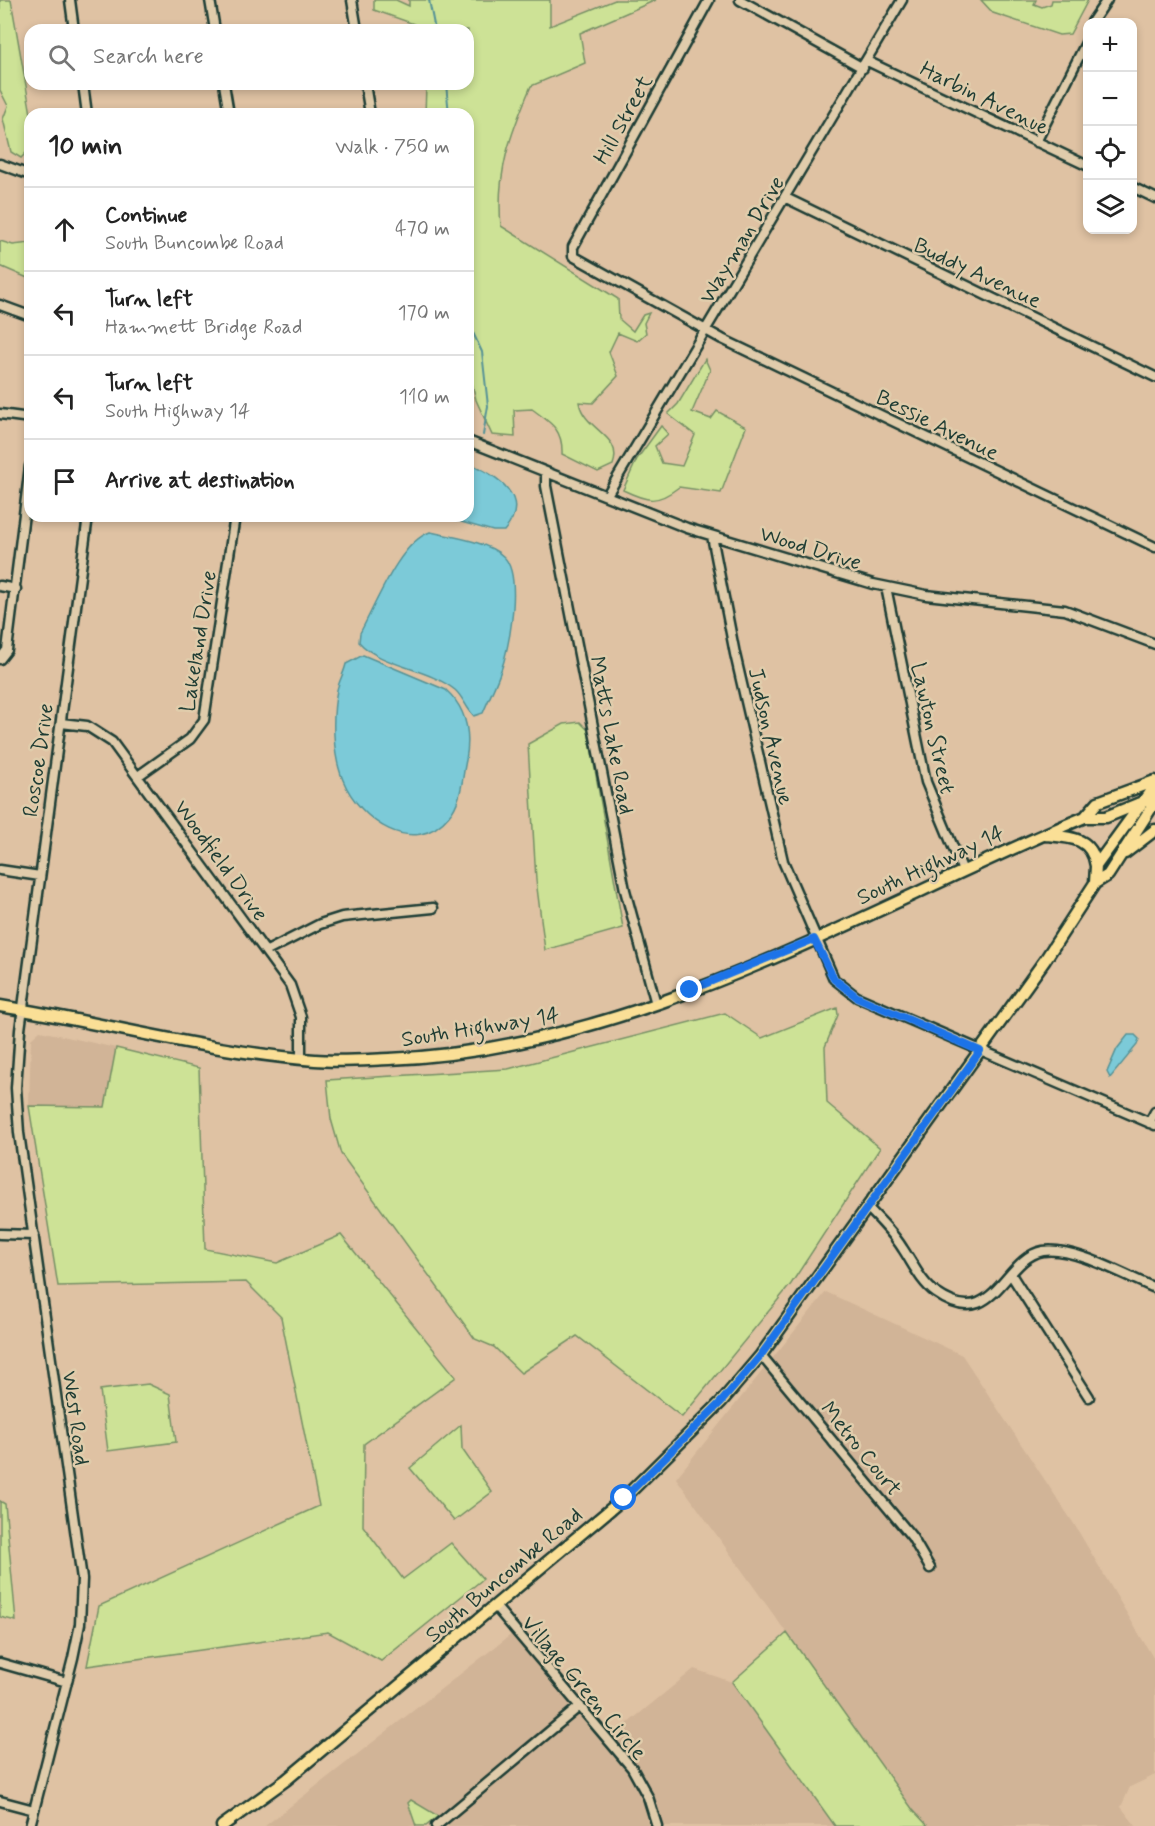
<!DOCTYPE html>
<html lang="en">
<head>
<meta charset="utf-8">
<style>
	body { margin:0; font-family:Mynerve,sans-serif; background:#f6f6f6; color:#222 }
	.controls { position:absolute; right:18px; top:18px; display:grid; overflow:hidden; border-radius:12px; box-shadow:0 3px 9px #0003 }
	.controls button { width:54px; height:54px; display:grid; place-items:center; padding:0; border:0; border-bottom:2px solid #e0e0e0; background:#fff; color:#222; font:30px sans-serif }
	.stop { position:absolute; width:18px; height:18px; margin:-14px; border:4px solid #1a73e8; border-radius:50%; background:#fff }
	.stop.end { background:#1a73e8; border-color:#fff; box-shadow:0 2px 6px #0008 }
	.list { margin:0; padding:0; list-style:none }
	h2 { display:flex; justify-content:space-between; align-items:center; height:78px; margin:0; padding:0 24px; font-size:26px }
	h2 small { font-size:20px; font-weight:400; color:#767676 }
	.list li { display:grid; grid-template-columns:39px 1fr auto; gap:18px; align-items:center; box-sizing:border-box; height:84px; padding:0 24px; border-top:2px solid #e0e0e0 }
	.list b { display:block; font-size:22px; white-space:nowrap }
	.list p { margin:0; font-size:20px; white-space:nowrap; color:#767676 }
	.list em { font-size:20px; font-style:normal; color:#767676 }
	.icon { flex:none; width:33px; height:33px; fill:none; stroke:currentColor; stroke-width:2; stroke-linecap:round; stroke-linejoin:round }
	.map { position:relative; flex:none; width:1155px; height:1826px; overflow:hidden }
	.search { position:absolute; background:#fff; box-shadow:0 3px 9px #0003; left:24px; top:24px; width:450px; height:66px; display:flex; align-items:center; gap:15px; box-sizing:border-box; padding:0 21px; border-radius:18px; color:#767676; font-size:22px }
	.panel { position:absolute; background:#fff; box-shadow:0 3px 9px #0003; left:24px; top:108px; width:450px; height:414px; border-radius:18px }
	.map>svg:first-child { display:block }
	.built { fill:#d1b497 }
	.green { fill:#cde296; stroke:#769065; stroke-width:1.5 }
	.water { fill:#7bcad8; stroke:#569296; stroke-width:1.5 }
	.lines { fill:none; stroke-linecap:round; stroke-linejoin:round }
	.stream { stroke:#569296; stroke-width:2 }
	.minor-casing { stroke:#1f3d34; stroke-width:13 }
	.major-casing { stroke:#1f3d34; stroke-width:15 }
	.minor { stroke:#e0ccab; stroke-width:8 }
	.major { stroke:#fadf96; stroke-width:10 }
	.route { stroke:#1a73e8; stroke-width:8 }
	.labels { text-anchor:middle; stroke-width:5; stroke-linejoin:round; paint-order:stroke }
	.street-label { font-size:22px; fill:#1f3d34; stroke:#e0ccab }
</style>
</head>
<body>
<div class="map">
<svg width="1155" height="1826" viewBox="0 0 1155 1826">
	<rect width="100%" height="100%" fill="#dfc2a3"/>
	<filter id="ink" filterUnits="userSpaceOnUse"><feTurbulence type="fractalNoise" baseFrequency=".0167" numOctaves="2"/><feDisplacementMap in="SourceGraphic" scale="12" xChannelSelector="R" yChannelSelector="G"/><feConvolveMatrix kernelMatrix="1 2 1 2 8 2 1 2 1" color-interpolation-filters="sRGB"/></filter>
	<g filter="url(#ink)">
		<path class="built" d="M40,1031L116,1048L105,1107L29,1106L31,1039Z
			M826,1292L962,1355L1074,1524L1155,1661V1775L1130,1787L1121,1807L1136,1826H928L913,1810L676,1478Z
			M517,1630L606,1741L694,1669L732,1682L835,1826H265Z"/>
		<path class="green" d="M0,0H11L31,114L30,149L21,158L11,152L3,119L8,106L0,90Z
			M374,0H396L409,6V0H550V26L615,0H656L580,33L585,63L531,86C510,135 496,173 501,226L618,299L619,319L633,331L643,315L649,313L644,323L646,333L637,341L618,333L609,352L618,376L593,403L579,402C584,431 624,435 613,465L598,472L562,454C563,429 551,423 532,409L514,410L515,437L492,435L476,400L468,365V114H425L426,86L419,84H468V30H414V24L374,10Z
			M981,0H1036L1034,4L1042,7L1051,4L1052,0H1088L1070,34L1059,35L993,13Z
			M0,241L13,245L30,243V279L0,266Z
			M705,359L710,370L692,412L711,419L717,411L746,427L721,493L679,487C657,504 648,502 623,490L637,459L661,426L668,434L655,446L662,463L682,466L695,435L668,414L678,404Z
			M580,722L588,730L623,928L545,950L536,880L528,744L564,724Z
			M837,1008L838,1015L825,1047L827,1103L880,1148L791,1284L682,1417L577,1336L521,1373L494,1347L475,1339L341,1154L331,1119L327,1080L508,1069L725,1013L762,1038Z
			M116,1048L199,1068L205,1249L277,1263L341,1235L456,1377L364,1444L363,1526L403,1579L451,1543L483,1579L381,1661L328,1632L87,1666L99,1606L319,1506L281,1317L246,1282L58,1286L29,1106L105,1107Z
			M148,1384L170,1394L176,1442L108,1451L100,1390Z
			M461,1425L462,1449L492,1492L454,1521L410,1468Z
			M0,1501L5,1504L16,1621L0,1617Z
			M787,1633L913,1810L928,1826H835L732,1682Z
			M411,1800L438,1816L426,1826H416L408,1803Z"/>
		<path class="water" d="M468,463C497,475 533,498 504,531H493L440,516H468Z
			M430,532C450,536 490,542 504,557C522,575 510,639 504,661C499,679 490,696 483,713L474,716C466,708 463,697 455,690C428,668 380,666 359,642L360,633C376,604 399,543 430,532Z
			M363,655L446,690C467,709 471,733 466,760C462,778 462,801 449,816C414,859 359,820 343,780C332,754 332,716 337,690C339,681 344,673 346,664Z
			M1128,1035H1135L1139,1039L1137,1045L1110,1078L1107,1072L1117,1049Z"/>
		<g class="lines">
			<path class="stream" d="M429,0L435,30
				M446,84L449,114
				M468,211V235
				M468,322L482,352L488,406L483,435"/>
			<g class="minor-casing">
				<path id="minor" d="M70,0L74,30
					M210,0L215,30
					M352,0L357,30
					M709,0L573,247V256L722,339L1155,547
					M740,0L863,68
					M1092,22L1107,0
					M867,61L1088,166
					M83,84L87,114
					M224,84L229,114
					M365,84L370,114
					M1036,142L1088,39
					M0,164L30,175
					M1132,187L1155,198
					M786,198L1155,377
					M0,305L30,316
					M0,414L30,418
					M468,441L687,528L873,584L926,595L1065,610L1155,644
					M546,472V486L625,890L656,1004
					M607,495L902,0
					M712,536L735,654L783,861L834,979L857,997L1155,1125
					M0,586L16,589
					M886,587L926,782L963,871
					M0,659L7,650L30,466
					M61,723L87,726L112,742L290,985L301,1017V1058
					M138,776L190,739L204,720L235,516
					M0,870L40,876
					M267,951L320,924L342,917L433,908
					M1149,1123L1155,1112
					M867,1207C880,1220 893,1233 903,1249C913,1264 921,1282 936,1293C994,1334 1003,1258 1043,1251C1073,1246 1126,1276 1155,1288
					M0,1234L34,1235
					M1012,1276L1089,1397
					M761,1355L912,1537L930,1568
					M495,1606L632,1768L648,1797L657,1826
					M0,1663L67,1682
					M0,1801L34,1810
					M30,1826L73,1658L80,1624L82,1579L19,1133L16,1088L20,1030L88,516
					M436,1826L580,1706"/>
			</g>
			<g class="major-casing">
				<path id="major" d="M1085,817L1098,802L1155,781
					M1045,835C1070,837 1092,837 1096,866
					M1125,853L1155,830
					M1095,883L1096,866L1155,785
					M0,1006C105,1023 208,1052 315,1060C339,1062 364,1060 389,1059C638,1049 860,911 1085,817H1106L1155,797
					M222,1826L286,1780L624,1498L721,1402L761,1355L1045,960L1095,883L1108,875L1155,802"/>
			</g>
			<use href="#minor" class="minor"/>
			<use href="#major" class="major"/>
		</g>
	</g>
	<g class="lines" filter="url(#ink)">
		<path class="route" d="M624,1498L721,1402L761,1355L980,1051L857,997L834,979L814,939L690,990"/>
	</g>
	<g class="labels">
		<g class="street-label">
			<text transform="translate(985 97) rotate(26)" y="8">Harbin Avenue</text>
			<text transform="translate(622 119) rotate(-61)" y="8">Hill Street</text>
			<text transform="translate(741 239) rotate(-59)" y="8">Wayman Drive</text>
			<text transform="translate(978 272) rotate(25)" y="8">Buddy Avenue</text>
			<text transform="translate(938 424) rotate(26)" y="8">Bessie Avenue</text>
			<text transform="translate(811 547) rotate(17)" y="8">Wood Drive</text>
			<text transform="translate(197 641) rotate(-81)" y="8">Lakeland Drive</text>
			<text transform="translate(934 728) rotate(77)" y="8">Lawton Street</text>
			<text transform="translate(613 735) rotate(79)" y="8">Matts Lake Road</text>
			<text transform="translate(772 736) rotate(77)" y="8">Judson Avenue</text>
			<text transform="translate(37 760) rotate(-82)" y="8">Roscoe Drive</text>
			<text transform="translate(222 860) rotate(54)" y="8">Woodfield Drive</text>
			<text transform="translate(930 864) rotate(-25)" y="8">South Highway 14</text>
			<text transform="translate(480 1026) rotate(-9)" y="8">South Highway 14</text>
			<text transform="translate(77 1418) rotate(82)" y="8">West Road</text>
			<text transform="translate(862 1448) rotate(51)" y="8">Metro Court</text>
			<text transform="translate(503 1574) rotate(-40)" y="8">South Buncombe Road</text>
			<text transform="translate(585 1687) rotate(50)" y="8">Village Green Circle</text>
		</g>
	</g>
</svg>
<div class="controls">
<button>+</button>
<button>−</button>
<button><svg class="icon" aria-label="locate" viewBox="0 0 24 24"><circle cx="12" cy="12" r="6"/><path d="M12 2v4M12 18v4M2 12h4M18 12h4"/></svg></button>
<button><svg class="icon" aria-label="layers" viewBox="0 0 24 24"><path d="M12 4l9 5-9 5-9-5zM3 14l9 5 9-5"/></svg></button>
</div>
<div class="stop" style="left:624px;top:1498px"></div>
<div class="stop end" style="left:690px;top:990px"></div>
<div class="search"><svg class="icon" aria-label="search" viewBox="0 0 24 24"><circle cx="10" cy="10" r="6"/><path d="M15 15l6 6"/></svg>Search here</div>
<section class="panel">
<h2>10 min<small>Walk · 750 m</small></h2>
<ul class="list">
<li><svg class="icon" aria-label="ahead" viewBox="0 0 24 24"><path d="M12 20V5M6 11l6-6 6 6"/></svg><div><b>Continue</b><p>South Buncombe Road</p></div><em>470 m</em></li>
<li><svg class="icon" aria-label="left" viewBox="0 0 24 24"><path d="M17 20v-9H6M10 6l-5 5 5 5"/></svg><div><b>Turn left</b><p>Hammett Bridge Road</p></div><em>170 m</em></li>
<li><svg class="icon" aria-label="left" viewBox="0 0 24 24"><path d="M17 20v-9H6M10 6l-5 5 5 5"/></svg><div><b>Turn left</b><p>South Highway 14</p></div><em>110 m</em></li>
<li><svg class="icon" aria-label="arrive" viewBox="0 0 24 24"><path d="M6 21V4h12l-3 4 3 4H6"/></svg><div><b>Arrive at destination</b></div></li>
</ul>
</section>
</div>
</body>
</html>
